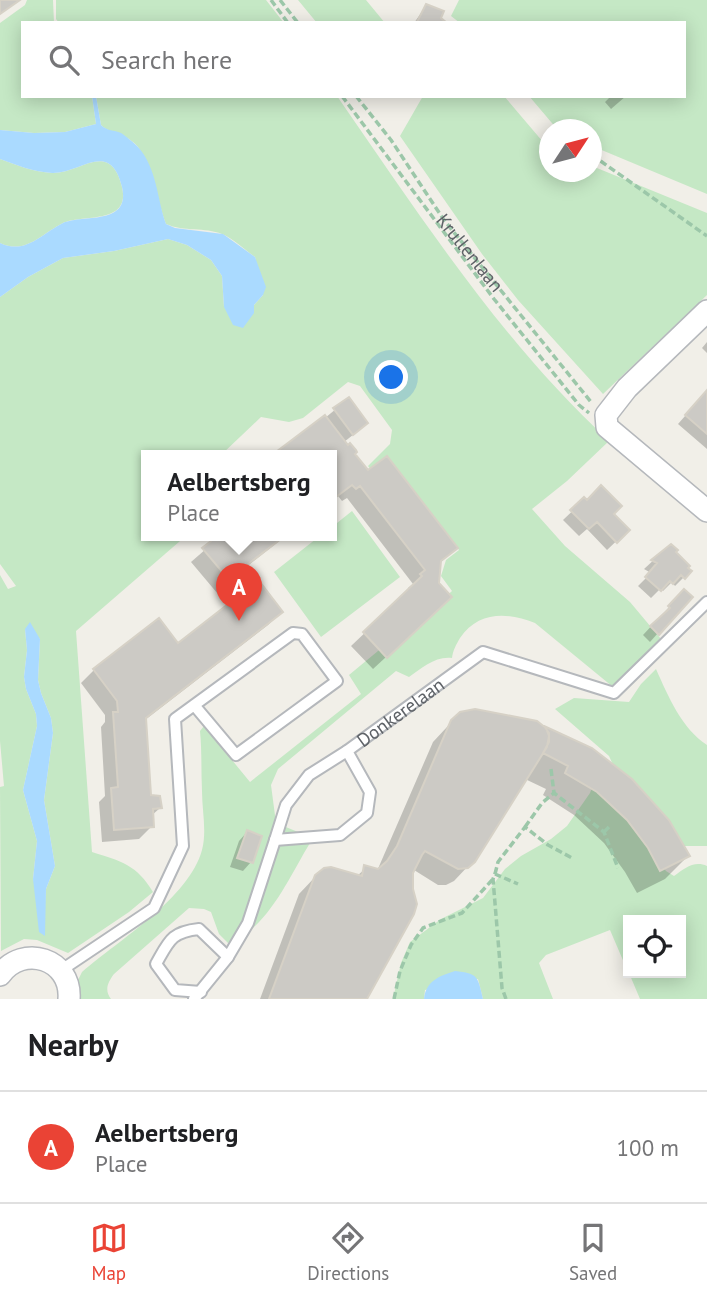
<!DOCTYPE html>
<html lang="en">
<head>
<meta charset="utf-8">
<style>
	body { margin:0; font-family:"PT Sans",sans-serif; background:#f2f2f2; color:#202124 }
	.controls { position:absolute; right:21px; bottom:21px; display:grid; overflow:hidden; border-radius:0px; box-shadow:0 4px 18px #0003 }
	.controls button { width:63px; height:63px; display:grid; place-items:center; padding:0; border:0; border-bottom:2px solid #e0e0e0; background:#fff; color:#202124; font:35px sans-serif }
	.compass { position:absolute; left:539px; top:119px; width:63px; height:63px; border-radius:50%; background:#fff; box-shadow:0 4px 18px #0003; rotate:54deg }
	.you { position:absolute; left:392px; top:378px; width:24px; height:24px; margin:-18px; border:5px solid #fff; border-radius:50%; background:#1a73e8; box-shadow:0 0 0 10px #1a73e833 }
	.badge { display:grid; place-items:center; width:46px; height:46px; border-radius:50%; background:#ea4335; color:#fff; font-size:23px; font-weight:700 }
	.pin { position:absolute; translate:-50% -58px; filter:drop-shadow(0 2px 4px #0008) }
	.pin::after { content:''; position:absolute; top:37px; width:24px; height:21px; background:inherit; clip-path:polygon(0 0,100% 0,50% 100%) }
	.popup { position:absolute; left:141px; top:450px; width:196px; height:91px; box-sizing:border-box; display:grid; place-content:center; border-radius:0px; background:#fff; filter:drop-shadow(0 2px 5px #0005); font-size:23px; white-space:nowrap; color:#757577 }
	.popup b { font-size:26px; color:#202124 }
	.popup::after { content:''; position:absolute; left:50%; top:100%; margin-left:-14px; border:14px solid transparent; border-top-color:#fff }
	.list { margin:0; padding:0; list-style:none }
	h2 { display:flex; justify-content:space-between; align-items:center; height:91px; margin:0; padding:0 28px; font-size:30px }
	h2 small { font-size:23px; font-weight:400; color:#757577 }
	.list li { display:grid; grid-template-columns:46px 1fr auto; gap:21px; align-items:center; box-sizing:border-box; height:112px; padding:0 28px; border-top:2px solid #e0e0e0 }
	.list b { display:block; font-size:26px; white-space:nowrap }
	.list p { margin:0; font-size:23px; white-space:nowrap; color:#757577 }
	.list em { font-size:23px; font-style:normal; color:#757577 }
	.icon { flex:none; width:38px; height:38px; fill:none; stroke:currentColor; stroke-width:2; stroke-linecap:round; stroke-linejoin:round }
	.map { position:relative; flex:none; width:707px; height:999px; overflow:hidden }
	.search { position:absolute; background:#fff; box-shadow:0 4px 18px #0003; left:21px; right:21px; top:21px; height:77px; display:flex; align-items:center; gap:18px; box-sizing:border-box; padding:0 24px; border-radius:0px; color:#757577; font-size:26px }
	.sheet { height:203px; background:#fff }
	nav { display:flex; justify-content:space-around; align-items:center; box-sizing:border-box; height:98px; border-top:2px solid #e0e0e0; background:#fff; font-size:19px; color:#757577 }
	nav a { display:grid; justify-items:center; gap:4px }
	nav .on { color:#ea4335 }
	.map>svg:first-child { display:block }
	.green { fill:#c5e8c5; fill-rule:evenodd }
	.water { fill:#aadaff }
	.shadow { fill:#0003 }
	.building { fill:#cccac5; stroke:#d6d1c6; stroke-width:2 }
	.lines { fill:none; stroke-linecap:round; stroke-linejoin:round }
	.lane-casing { stroke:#b5b8bc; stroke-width:14 }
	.street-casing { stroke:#b5b8bc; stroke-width:24 }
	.path { stroke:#9cc7a9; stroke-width:3.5; stroke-dasharray:7 3.5; stroke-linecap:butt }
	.lane { stroke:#fff; stroke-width:10 }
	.street { stroke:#fff; stroke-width:21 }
	.labels { text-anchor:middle; stroke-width:5; stroke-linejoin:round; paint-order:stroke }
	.street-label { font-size:19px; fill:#5f6368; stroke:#fff }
</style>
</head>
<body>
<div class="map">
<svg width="707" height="999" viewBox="0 0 707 999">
	<rect width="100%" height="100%" fill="#f1efe8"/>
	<path class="green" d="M27,0H53L54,23H23V96H92L96,124L65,132L34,133L0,130V23L25,5Z
		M56,0H266L284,23H59L56,19Z
		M298,0H366L385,23H317Z
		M459,0H707V194L592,146V130L557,129L529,96H684V23H460L451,16Z
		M96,96H337C421,217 501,341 609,441L567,481L532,509L565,546L630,602L661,639L613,687L535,623C508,612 478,611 460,638C456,645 453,650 452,658C435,656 422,668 409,677L396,671L278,769L271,785L276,823L298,832L310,843C289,877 268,929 228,943L219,934L211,912L204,909L189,908L114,974C108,982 104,990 111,999H77L75,986L82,972C119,940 189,898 202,850C207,831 202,811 202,791C201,771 202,751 200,731L204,726L250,782L361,694L349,675L384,646L388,649L452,591L441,576L446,560L459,550L391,463L375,475L368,466L390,444L392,430L360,386L348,382L303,418L289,422L261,417L221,455H146V535H187L76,631L92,852C121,861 137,865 153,892L129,912L68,953L37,940L24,939L1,951L0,787L4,786L0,741V575L8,589L16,586L0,564V297L28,277L63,258L114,251L168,239L187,245L211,260L222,276L224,307L254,305L263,295L255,257C245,250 234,239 222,234C205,227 184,232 166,224C158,203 152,166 138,147C127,133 111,135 101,125ZM25,629L40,639L38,680L41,693L51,718L53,733L44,800L55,866L46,889L45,902L33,879L37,841L23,790L37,726L36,714L26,689L24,677L27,650Z
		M423,96H504L549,149L550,172H592V166L707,213V295L603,394L518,300L482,254L400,136Z
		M0,159C16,165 34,172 52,173C80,174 110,138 122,187C131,225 82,214 63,223C41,234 26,255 0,243Z
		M352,511L400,577L321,637L274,572L321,535H332V527Z
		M656,669C668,696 682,729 707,745V846H679L615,769L609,756L555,709L574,698L629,702L641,684Z
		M596,777L666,871L674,876C684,869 694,860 707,866V999H640L629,973H681V920H628V972L610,930L546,955L539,963L553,999H483L478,979L425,990L424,999H393L401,963L410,942L441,919L483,898L505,869L521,856L551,839L567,826L590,793Z"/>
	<path class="water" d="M92,96H96L101,125C107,131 114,130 121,133C126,136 134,143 138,147C157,168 157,199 166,224L175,228L223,234L255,257L266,287L263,295L254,305V313L243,328L233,325L224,307L222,276L211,260L187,245L168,239L114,251L63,258L28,277L0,297V243C26,255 41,234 63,223C82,214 131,226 122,187C110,138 80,174 52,173C34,172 16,165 0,159V130L34,133L65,132L96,124Z
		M30,622L40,639L38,680L41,693L51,718L53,733L44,800L55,866L46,889L45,936L39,932L33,879L37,841L23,790L37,726L36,714L26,689L24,677L27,650L25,629Z
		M455,971C478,973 478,977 483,999H424C426,981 439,976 455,971Z"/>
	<path class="shadow" d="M426,6L439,19L445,23H414Z
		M611,96H626L611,109L605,102Z
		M707,342V353L702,348Z
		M707,391V449L678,424Z
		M348,399L358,431L344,442L353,454L368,473L456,548L439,564L437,610L373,669L351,646L410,590L408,588L413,584L347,498L342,501L338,496L332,501V455L325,418Z
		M584,500L612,514L628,530L607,550L587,529L579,536L563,520Z
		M222,535H287L246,567L281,612L268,625L145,720L150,796L160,808L151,816L152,826L139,839L102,842L99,802L105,796L101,727L105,722V715L81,683L94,670L177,645L228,606L191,562Z
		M669,546L690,571L675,586L672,582L663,591L661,588L651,598L638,586L651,573L644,569Z
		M684,591L690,597L650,642L643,635Z
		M460,713L546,729L688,856L665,879L637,893L625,872L604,843L574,815L543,795L546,789L525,779L471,863L454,881L446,885H438L414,870L364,999H260L299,894L316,876H357L366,868L377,871L433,742Z
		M247,832L251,862L243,871L230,867L239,841Z"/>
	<path class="building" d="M0,0H20L0,14Z
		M426,4L444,11L441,18L447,23L417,22Z
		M707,390V434L685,415Z
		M349,397L368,423L353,435L333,408Z
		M325,415L348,445L350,443L356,450L357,452L355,454L368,470L387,456L458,548L441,561L439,583L452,597L387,658L363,632L422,576L420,574L425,570L360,486L356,489L352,485L332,500V455H272Z
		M601,485L622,506L614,514L630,530L617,543L597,522L589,529L570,510L584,497L587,500Z
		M219,535H286L247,565L283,612L146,718L151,795L160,796L162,808L153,809L154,827L114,830L111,788L118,787L113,712H118L117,701L93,669L159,618L178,643L241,594L202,548Z
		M671,544L678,550L676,552L690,566L688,568L692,571L685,579L681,575L673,584L670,581L661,591L645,577L657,563L651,560Z
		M684,589L693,597L659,635L650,626L670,608L668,606Z
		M475,709L537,721L546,728L549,736L547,747L475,862L468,868L458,869L425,851L422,855L413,873V889L417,904L414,914L367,999H269L315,875L324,868L331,867L362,876L364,865L378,869L387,861L397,846L451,720L460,712Z
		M544,726L592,748L632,779L669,820L690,856L660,871L648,848L627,820L597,792L565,773L568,766L543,753L549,742V733Z
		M247,830L262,836L253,863L237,858Z"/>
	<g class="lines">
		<g class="lane-casing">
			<g id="lane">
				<path d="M275,840L286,805L309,775L347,751"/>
				<path d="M60,971L154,908L183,846L175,719L293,633L302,634L337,681L236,755L194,705"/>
				<path d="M201,992L175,990L156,964C169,941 171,932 199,929L228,957"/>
				<path id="s2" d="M194,999L228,957L248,923L275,840L340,835L367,813L370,792L347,751L483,652L614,693L707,602"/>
			</g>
		</g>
		<g class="street-casing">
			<path id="street" d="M707,311L627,388L606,415L607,427L707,511
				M0,975C23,943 72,959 69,999"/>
		</g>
		<g class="path">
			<path d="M271,0L288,23"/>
			<path d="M280,0L298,23"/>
			<path d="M342,96L494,299L579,405L589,413"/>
			<path id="s1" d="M356,96L391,140L444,220L591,402"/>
			<path d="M592,155L707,236"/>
			<path d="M551,769L554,793"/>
			<path d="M525,827L542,803L554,793L604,832L618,868"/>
			<path d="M604,832L610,826"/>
			<path d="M495,874L498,862L525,827L548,845L574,859"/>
			<path d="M394,999L400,971L411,945L423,928L462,913L493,879"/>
			<path d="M506,999L502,988L493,879L495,874L518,884"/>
		</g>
		<use href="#lane" class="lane"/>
		<use href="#street" class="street"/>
	</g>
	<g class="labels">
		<g class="street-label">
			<text dy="7" stroke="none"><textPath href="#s1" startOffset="194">Krullenlaan</textPath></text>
			<text dy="7" stroke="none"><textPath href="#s2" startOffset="415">Donkerelaan</textPath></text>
		</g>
	</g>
</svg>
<div class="controls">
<button><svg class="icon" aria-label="locate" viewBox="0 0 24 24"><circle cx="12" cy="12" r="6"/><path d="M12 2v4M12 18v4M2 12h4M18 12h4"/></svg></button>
</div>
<svg class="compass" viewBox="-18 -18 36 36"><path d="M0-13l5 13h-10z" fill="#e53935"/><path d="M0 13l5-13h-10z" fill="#757577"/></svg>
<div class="you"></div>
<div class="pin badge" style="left:239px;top:621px">A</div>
<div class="popup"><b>Aelbertsberg</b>Place</div>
<div class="search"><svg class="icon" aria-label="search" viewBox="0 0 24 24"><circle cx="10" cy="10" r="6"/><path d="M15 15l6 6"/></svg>Search here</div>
</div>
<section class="sheet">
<h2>Nearby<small></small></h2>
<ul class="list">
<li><span class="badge">A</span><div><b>Aelbertsberg</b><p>Place</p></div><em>100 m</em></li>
</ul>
</section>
<nav>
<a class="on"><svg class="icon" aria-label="map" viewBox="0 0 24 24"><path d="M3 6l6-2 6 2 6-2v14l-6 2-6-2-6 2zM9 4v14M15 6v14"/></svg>Map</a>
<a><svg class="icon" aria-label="directions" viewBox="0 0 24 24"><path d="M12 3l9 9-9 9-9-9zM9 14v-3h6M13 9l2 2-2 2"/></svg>Directions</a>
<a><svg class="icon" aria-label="saved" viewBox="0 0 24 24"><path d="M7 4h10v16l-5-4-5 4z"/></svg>Saved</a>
</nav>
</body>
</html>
